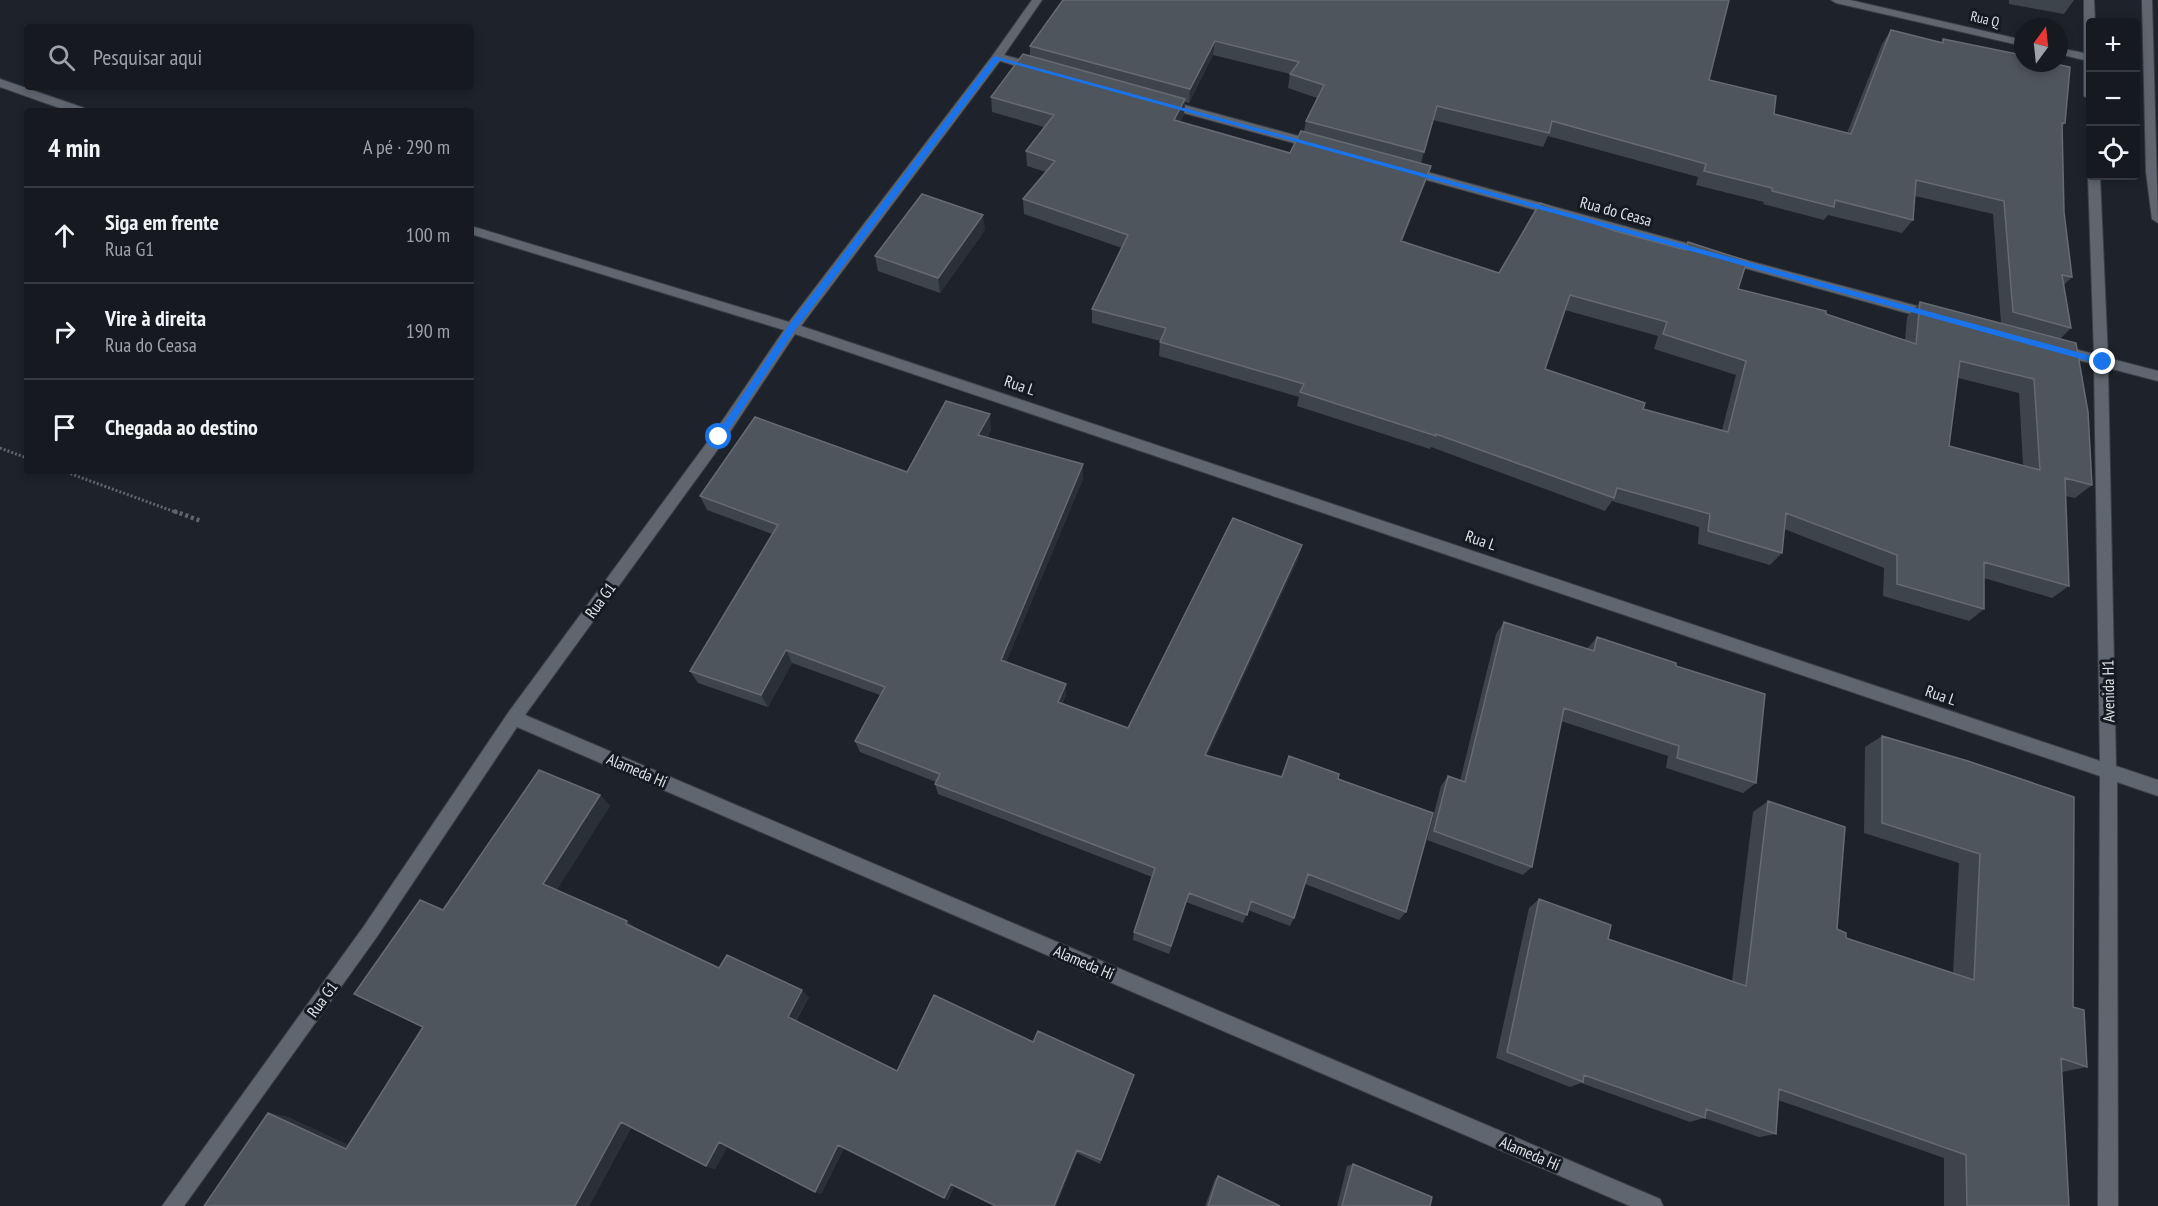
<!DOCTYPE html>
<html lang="pt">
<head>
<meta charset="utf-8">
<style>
	body { margin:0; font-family:"PT Sans Narrow",sans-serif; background:#23272d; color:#f1f3f6 }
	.controls { position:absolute; right:18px; top:18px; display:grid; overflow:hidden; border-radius:6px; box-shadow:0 3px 9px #0003 }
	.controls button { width:54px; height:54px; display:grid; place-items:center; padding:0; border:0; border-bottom:2px solid #35383e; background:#161a20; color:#f1f3f6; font:30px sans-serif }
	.compass { position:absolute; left:2014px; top:18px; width:54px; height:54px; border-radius:50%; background:#161a20; box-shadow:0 3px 9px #0003; rotate:15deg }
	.stop { position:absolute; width:18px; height:18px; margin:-14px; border:4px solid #1a73e8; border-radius:50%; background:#fff }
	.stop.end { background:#1a73e8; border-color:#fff; box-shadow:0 2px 6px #0008 }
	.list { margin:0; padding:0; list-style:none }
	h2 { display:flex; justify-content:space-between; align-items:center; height:78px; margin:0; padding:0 24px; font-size:26px }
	h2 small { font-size:20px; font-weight:400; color:#9ea1a5 }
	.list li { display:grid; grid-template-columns:39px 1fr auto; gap:18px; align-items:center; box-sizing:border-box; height:96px; padding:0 24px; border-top:2px solid #35383e }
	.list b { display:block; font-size:22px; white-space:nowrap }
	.list p { margin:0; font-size:20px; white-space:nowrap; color:#9ea1a5 }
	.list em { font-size:20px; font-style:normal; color:#9ea1a5 }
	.icon { flex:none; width:33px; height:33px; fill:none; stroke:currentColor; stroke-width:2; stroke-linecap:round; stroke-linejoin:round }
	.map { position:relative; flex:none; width:2158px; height:1206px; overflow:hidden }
	.search { position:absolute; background:#161a20; box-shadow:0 3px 9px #0003; left:24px; top:24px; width:450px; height:66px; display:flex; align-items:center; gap:15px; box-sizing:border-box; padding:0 21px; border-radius:6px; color:#9ea1a5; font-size:22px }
	.panel { position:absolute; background:#161a20; box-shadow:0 3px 9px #0003; left:24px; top:108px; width:450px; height:366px; border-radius:6px }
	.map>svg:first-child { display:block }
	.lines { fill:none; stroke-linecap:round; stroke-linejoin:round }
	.minor-casing { stroke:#3b3f46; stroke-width:2 }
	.path-far1 { stroke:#61656c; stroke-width:3; stroke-dasharray:2 2; stroke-linecap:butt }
	.path { stroke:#61656c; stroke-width:4.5; stroke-dasharray:3 3; stroke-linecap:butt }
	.minor { fill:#606670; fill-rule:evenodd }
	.wall { fill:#3e444c; fill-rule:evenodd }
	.shaded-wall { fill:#2a3038 }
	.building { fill:#4f555c; stroke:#666b72; stroke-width:1.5; fill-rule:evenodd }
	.route { fill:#1a73e8 }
	.labels { text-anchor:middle; stroke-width:6; stroke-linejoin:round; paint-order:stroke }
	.far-street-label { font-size:14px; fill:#dee1e6; stroke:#151a21 }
	.street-label { font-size:16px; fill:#dee1e6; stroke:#151a21 }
</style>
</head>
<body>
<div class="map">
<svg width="2158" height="1206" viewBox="0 0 2158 1206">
	<rect width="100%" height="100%" fill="#1e232b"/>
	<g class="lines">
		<g class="minor-casing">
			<path id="minor" d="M1032,0H1042L1004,55L1040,65V71L1036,72L1000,61L801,326L2100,761L2094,364L2054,354L2052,350L2059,345L2094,354L2088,176L2090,173V176H2100L2108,358L2158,371V381L2108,368L2116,766L2158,780V796L2117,782L2118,1206H2098L2100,776L795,334L724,441L525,715L1660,1199L1663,1206H1630L517,727L376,938L184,1206H162L364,926L508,713L714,433L784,330L471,234V226L789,322L993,55Z
				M1831,0H1850L2023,40V46L1836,3Z
				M2084,0H2094L2095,22H2090V100L2084,96V60L2059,54V48L2084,53Z
				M2142,0H2152L2158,223L2152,219L2146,172Z
				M0,79L84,108L86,111H68L0,87Z
				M1166,100L1320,142L1322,145L1316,149L1162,107V101Z
				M1409,167L1704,248L1710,252L1704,256L1405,174V168Z
				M1727,255L1932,310L1938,315L1932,320L1723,262L1721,259Z"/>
		</g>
		<path class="path-far1" d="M0,448L27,458
			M63,471L178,513"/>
		<path class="path" d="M174,511L201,521"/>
		<use href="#minor" class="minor"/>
	</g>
	<path class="wall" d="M1063,0L1709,80L1774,114L1847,133L1882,44L1891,30L1941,42L1943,39L2021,57L2065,123L2062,127L2064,212L2072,277L2064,285L2071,328L2060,339L2092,485L2075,498L2065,496L2069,586L2052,598L1984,578V609L1969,621L1883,596L1884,568L1784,529L1782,553L1770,565L1698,544L1699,527L1612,501L1605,511L1431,447L1430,449L1297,406L1299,397L1159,356L1160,341L1092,323V309L1122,248L1024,214L1023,199L1046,172L1027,166L1026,151L1044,127L992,112L991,97L1030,56V46ZM1213,55L1290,74L1288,88L1317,98L1306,121L1304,131L1290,153L1180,122L1184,114L1185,102L1189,103ZM1433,120L1543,147L1548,136L1698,177L1696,185L1764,202L1763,204L1824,220L1828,215L1902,233L1913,220L1915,196L1993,214L2001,323L1920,302L1907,317L1905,340L1826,314L1738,289L1688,242L1684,249L1615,231L1499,273L1402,241L1426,181L1421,163ZM1565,310L1658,336L1654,349L1736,375L1722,430L1643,409L1545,369ZM1958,378L2019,393L2023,465L1949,446Z
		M2009,0H2074L2064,14L2009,4Z
		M985,230L940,293L878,271L875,256Z
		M991,429L987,438L1083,479L1006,662L1066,684V696L1062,703L1128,728L1302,545L1298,559L1207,755L1281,776L1289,756L1338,779L1406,912L1399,920L1305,884L1294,918L1290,926L1248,910L1243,923L1186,902L1169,954L1133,940L1134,932L1152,877L938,794L935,784L936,782L860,752L855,741L880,695L792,663L768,707L698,683L690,671L772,534L707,510L700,496L907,472Z
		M1504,622L1587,649L1597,637L1676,666L1756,783L1743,793L1666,768L1668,756L1561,721L1532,867L1523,875L1427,840L1441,786L1448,776L1460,781L1496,634Z
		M1882,736L1968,761L2073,1007L2087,1067L2062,1072L2069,1206H1944V1158L1778,1100L1776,1134L1759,1137L1704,1118L1690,1122L1581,1083L1570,1087L1496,1058L1529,908L1539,899L1608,939L1732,981L1753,812L1768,801L1837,929L1846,938L1953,973L1959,863L1864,833L1865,747Z
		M600,795L610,806L556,890L627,921L637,929L719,968L809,997L796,1021L897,1071L1033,1042L1134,1075L1100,1164L1077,1153L1056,1206H994L954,1187L948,1200L844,1148L821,1194L727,1147L715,1169L706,1166L631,1128L589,1206H204L268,1113L288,1117L348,1145L423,1027L443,910Z
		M1353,1164L1430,1206H1337L1347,1166Z
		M1218,1176L1280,1206H1205L1215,1179Z"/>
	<path class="shaded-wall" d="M1215,41L1213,55L1189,103L1190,89Z
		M1185,99L1184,114L1173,136L1174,120Z
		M1431,166L1426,181L1397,255L1401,241Z
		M983,215L985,230L940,293L938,278Z
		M990,414L991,429L980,450L978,435Z
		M1083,464V479L1002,672L1001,660Z
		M1302,545L1298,559L1203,765L1205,755Z
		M786,650L792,663L768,707L761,695Z
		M1066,684V696L1058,713V702Z
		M600,795L610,806L555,893L543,884Z
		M627,921L638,930L626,924Z
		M802,990L809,997L794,1023L788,1017Z
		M1134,1075L1133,1080L1100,1164L1101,1160Z
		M268,1113L288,1117L364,1152L346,1149Z
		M621,1122L632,1126L589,1206H575Z
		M719,1142L728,1146L715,1169L706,1166Z
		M838,1145L844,1148L821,1194L815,1192Z
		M1077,1150V1153L1056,1206H1054Z
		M951,1184L954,1187L948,1200L944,1198Z"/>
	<path class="building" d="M1063,0H1729L1709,80L1776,96L1774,114L1851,134L1891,30L1943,43V39L2022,55L2021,57H2023V63H2051L2070,67L2065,123H2062L2064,212L2072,277L2062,275L2071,328L2013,312L2004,201L1916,180L1913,220L1835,200L1834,207L1772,191V188L1704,171L1706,164L1552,121L1549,133L1437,106L1424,152L1306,121L1324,85L1290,74L1299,62L1215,41L1190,89L1030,46Z
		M1023,54L1185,99L1174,120L1290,153L1301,131L1431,166L1401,241L1499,273L1540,203L1615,231L1686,250L1688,242L1747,261L1738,289L1826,311V314L1916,344L1920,302L2076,343L2088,412L2092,485L2065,478L2069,586L1984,562V609L1897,584V555L1786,513L1782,553L1708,531L1710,514L1617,488L1614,498L1436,434V436L1300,392L1304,384L1160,342L1166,328L1092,309L1128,235L1023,199L1055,161L1026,151L1054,115L991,97ZM1570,295L1667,322L1663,334L1746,361L1728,432L1643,409L1645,403L1545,369ZM1960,361L2034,379L2040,470L1949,446Z
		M922,194L983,215L938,278L875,256Z
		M946,401L990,414L978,435L1083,464L1001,660L1066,684L1058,702L1128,728L1233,518L1302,545L1205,755L1282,777L1289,756L1339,774L1338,779L1433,813L1406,912L1308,874L1294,918L1251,901L1247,915L1189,893L1171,946L1134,932L1155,868L935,784L940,774L855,741L885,687L786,650L761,695L690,671L778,525L700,496L755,417L907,472Z
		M1504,622L1594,651L1597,637L1676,663V666L1765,694L1756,783L1677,758L1679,746L1564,708L1532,867L1434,831L1448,776L1465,782Z
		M1882,736L1968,761L2074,797L2073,1007L2084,1010L2087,1067L2061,1058L2069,1206H1967L1966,1155L1779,1089L1776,1134L1706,1109L1705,1118L1584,1075L1583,1082L1507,1052L1539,899L1611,925L1608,939L1746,986L1768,801L1845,827L1837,929L1846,933V938L1974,980L1980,854L1882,823Z
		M539,770L600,795L543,884L627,921L626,924L719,968L727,955L802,990L788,1017L897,1071L934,995L1033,1042L1038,1031L1134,1075L1101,1160L1077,1150L1054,1206H996L951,1184L944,1198L838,1145L815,1192L719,1142L706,1166L621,1122L575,1206H204L268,1113L346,1149L423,1027L354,994L420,900L443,910Z
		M1353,1164L1432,1197L1430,1206H1342Z
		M1218,1176L1280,1206H1208Z"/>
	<path class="route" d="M994,56L2103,359L2107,362L2103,365L999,60L795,330L722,440H716V435L789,325Z"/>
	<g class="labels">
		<g class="far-street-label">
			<text transform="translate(1985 19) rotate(13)" y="5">Rua Q</text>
		</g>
		<g class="street-label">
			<text transform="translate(1616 211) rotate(15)" y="6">Rua do Ceasa</text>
			<text transform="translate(1020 385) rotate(19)" y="6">Rua L</text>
			<text transform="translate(1481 540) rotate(19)" y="6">Rua L</text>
			<text transform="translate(600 600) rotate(-54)" y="6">Rua G1</text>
			<text transform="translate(2108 691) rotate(-91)" y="6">Avenida H1</text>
			<text transform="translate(1941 695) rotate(19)" y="6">Rua L</text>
			<text transform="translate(637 770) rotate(23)" y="6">Alameda Hi</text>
			<text transform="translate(1084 962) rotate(23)" y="6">Alameda Hi</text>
			<text transform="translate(322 999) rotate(-54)" y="6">Rua G1</text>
			<text transform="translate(1530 1153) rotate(23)" y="6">Alameda Hi</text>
		</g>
	</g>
</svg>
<div class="controls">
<button>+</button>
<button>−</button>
<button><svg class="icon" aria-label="locate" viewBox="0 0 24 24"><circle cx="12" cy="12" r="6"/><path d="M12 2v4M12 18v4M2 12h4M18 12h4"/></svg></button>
</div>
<svg class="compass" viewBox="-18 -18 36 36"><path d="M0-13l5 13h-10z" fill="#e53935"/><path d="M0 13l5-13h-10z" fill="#9ea1a5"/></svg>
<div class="stop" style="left:719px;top:437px"></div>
<div class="stop end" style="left:2103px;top:362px"></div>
<div class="search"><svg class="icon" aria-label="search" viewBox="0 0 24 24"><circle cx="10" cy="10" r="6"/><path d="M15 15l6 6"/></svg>Pesquisar aqui</div>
<section class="panel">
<h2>4 min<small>A pé · 290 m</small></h2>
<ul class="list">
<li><svg class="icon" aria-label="ahead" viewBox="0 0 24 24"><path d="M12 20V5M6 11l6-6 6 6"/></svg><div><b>Siga em frente</b><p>Rua G1</p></div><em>100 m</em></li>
<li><svg class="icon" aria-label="right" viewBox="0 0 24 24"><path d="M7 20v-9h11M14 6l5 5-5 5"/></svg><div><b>Vire à direita</b><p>Rua do Ceasa</p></div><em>190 m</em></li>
<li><svg class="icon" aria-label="arrive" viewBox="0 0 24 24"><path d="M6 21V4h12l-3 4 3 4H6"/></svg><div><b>Chegada ao destino</b></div></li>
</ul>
</section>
</div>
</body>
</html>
